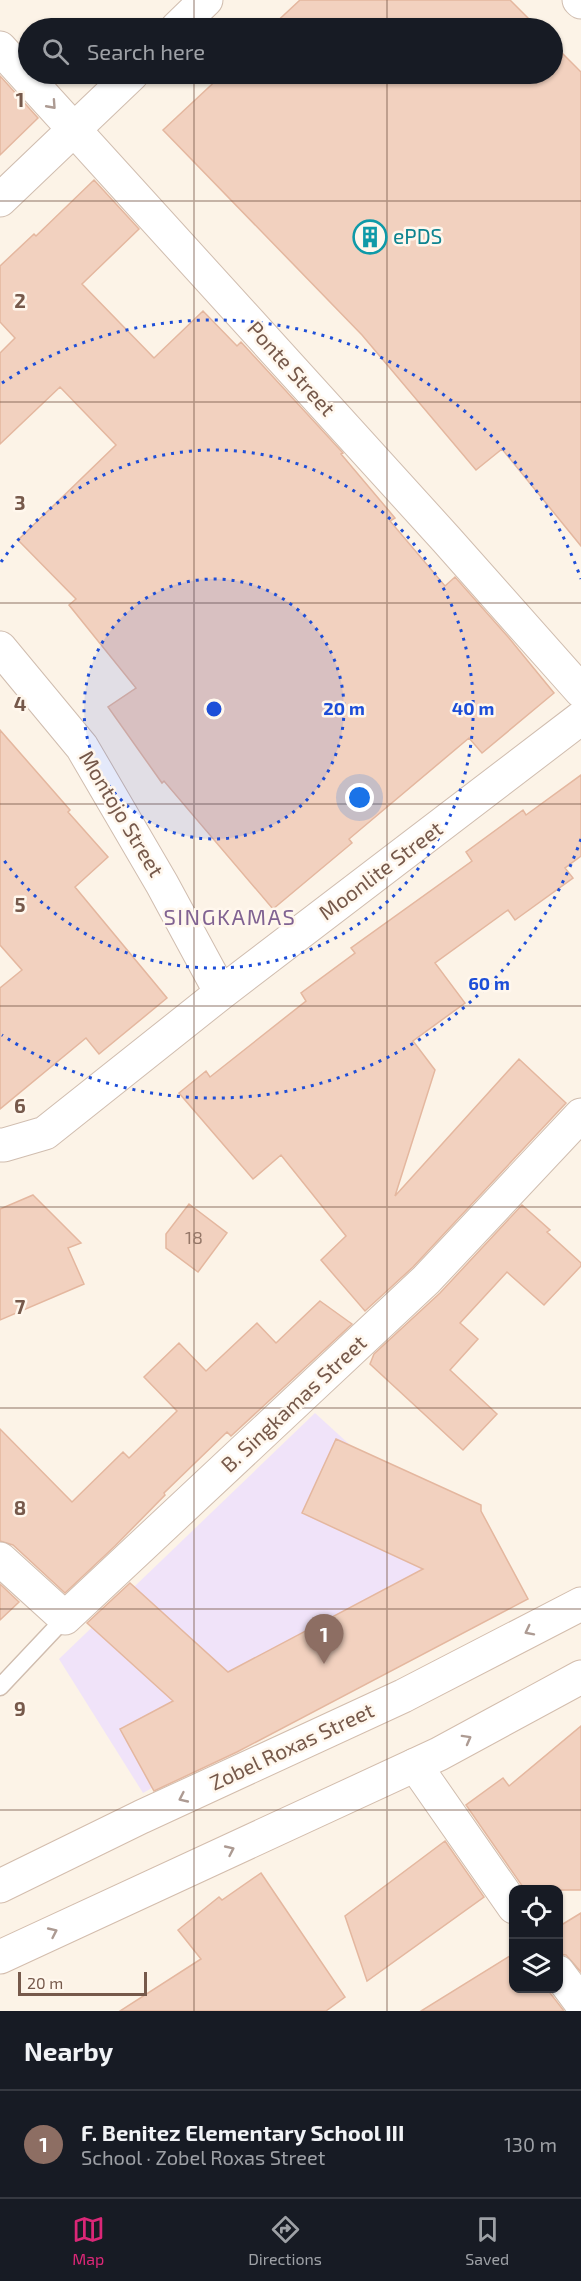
<!DOCTYPE html>
<html lang="en">
<head>
<meta charset="utf-8">
<style>
	body { margin:0; font-family:"Exo 2",sans-serif; background:#20242c; color:#f1f3f6 }
	.controls { position:absolute; right:18px; bottom:18px; display:grid; overflow:hidden; border-radius:12px; box-shadow:0 2px 4px #0004 }
	.controls button { width:54px; height:54px; display:grid; place-items:center; padding:0; border:0; border-bottom:2px solid #363941; background:#171b24; color:#f1f3f6; font:30px sans-serif }
	.scale { position:absolute; left:18px; bottom:15px; width:129px; box-sizing:border-box; padding-left:6px; border:3px solid #76594b; border-top:0; font-size:16px; line-height:21px; white-space:nowrap; color:#76594b; -webkit-text-stroke:4px #fff7ed; paint-order:stroke }
	.you { position:absolute; left:360px; top:798px; width:21px; height:21px; margin:-15px; border:4px solid #fff; border-radius:50%; background:#1a73e8; box-shadow:0 0 0 9px #1a73e833 }
	.badge { display:grid; place-items:center; width:39px; height:39px; border-radius:50%; background:#db2777; color:#fff; font-size:20px; font-weight:700 }
	.pin { position:absolute; translate:-50% -50px; filter:drop-shadow(0 2px 3px #0008) }
	.pin::after { content:''; position:absolute; top:32px; width:21px; height:18px; background:inherit; clip-path:polygon(0 0,100% 0,50% 100%) }
	.list { margin:0; padding:0; list-style:none }
	h2 { display:flex; justify-content:space-between; align-items:center; height:78px; margin:0; padding:0 24px; font-size:26px }
	h2 small { font-size:20px; font-weight:400; color:#9ea1a6 }
	.list li { display:grid; grid-template-columns:39px 1fr auto; gap:18px; align-items:center; box-sizing:border-box; height:108px; padding:0 24px; border-top:2px solid #363941 }
	.list b { display:block; font-size:22px; white-space:nowrap }
	.list p { margin:0; font-size:20px; white-space:nowrap; color:#9ea1a6 }
	.list em { font-size:20px; font-style:normal; color:#9ea1a6 }
	.icon { flex:none; width:33px; height:33px; fill:none; stroke:currentColor; stroke-width:2; stroke-linecap:round; stroke-linejoin:round }
	.map { position:relative; flex:none; width:581px; height:2011px; overflow:hidden }
	.search { position:absolute; background:#171b24; box-shadow:0 2px 4px #0004; left:18px; right:18px; top:18px; height:66px; display:flex; align-items:center; gap:15px; box-sizing:border-box; padding:0 21px; border-radius:33px; color:#9ea1a6; font-size:22px }
	.sheet { height:186px; background:#171b24 }
	nav { display:flex; justify-content:space-around; align-items:center; box-sizing:border-box; height:84px; border-top:2px solid #363941; background:#171b24; font-size:16px; color:#9ea1a6 }
	nav a { display:grid; justify-items:center; gap:3px }
	nav .on { color:#db2777 }
	.map>svg:first-child { display:block }
	.education { fill:#f0e3f9 }
	.building { fill:#f2d1bf; stroke:#e4b79f; stroke-width:1.5 }
	.lines { fill:none; stroke-linecap:round; stroke-linejoin:round }
	.lane-casing { stroke:#d0bdaf; stroke-width:19 }
	.street-casing { stroke:#d0bdaf; stroke-width:35 }
	.secondary-casing { stroke:#d3bdad; stroke-width:35 }
	.lane { stroke:#fff; stroke-width:16 }
	.street { stroke:#fff; stroke-width:33 }
	.secondary { stroke:#fff; stroke-width:33 }
	.oneway { stroke:#ad9b93 }
	.grid { fill:none; stroke:#76594b; stroke-width:1.5; stroke-opacity:0.55 }
	.ring { fill:none; stroke:#1d4ed8; stroke-width:3; stroke-dasharray:3 6 }
	.labels { text-anchor:middle; stroke-width:5; stroke-linejoin:round; paint-order:stroke }
	.number-label { font-size:18px; fill:#957768 }
	.culture-label { font-size:21px; fill:#0d838f; stroke:#fff7ed; text-anchor:start }
	.street-label { font-size:21px; fill:#76594b; stroke:#fff7ed }
	.neighbourhood-label { font-size:22px; letter-spacing:1.5px; fill:#816392; stroke:#fff7ed }
	.grid-label { font-size:20px; text-anchor:middle; font-weight:bold; fill:#76594b; stroke:#fff7ed; stroke-width:5; stroke-linejoin:round; paint-order:stroke }
	.centre { fill:#1d4ed8; stroke:#fff7ed; stroke-width:3 }
	.ring-label { font-size:18px; text-anchor:middle; font-weight:bold; fill:#1d4ed8; stroke:#fff7ed; stroke-width:5; stroke-linejoin:round; paint-order:stroke }
</style>
</head>
<body>
<div class="map">
<svg width="581" height="2011" viewBox="0 0 581 2011">
	<rect width="100%" height="100%" fill="#fcf3e7"/>
	<path class="education" d="M315,1413L508,1589L143,1793L59,1659Z"/>
	<path class="building" d="M300,0H510L538,28H270Z
		M552,43L581,72V546L502,449L476,470L362,335L163,130L223,74H552Z
		M0,76L38,118L0,155Z
		M94,180L139,229L82,284L154,358L203,311L237,346L241,342L343,453L341,454L395,518L390,521L445,586L455,577L509,638L554,693L482,753L469,738L349,839L352,843L273,909L164,781L162,783L108,707L136,688L69,605L76,599L18,540L116,445L60,387L0,444V353L15,338L0,322V266L34,234L36,236Z
		M0,730L70,810L68,812L108,857L75,887L167,998L99,1054L86,1038L0,1109V988L22,970L0,945Z
		M581,775V856L565,868L573,878L515,920L508,910L435,963L465,1003L413,1041L435,1070L395,1196L519,1059L566,1103L413,1267L365,1311L321,1260L346,1236L281,1155L253,1179L179,1093L206,1071L210,1077L306,1001L301,993L355,953L351,948L472,861L466,852L523,810L526,815Z
		M33,1195L81,1243L68,1248L84,1284L0,1320V1209Z
		M189,1204L227,1233L198,1272L166,1248V1234Z
		M522,1205L550,1230L547,1232L581,1263V1266L544,1305L507,1272L460,1323L478,1339L450,1370L497,1414L463,1450L370,1364L374,1354L440,1293Z
		M320,1301L352,1324L231,1436L227,1432L164,1493L165,1495L115,1546L65,1593L13,1545L0,1541V1429L72,1502L123,1452L129,1458L177,1411L144,1377L179,1343L206,1371L257,1323L276,1343Z
		M336,1439L481,1505V1511L528,1599L237,1752L154,1791L120,1729L173,1701L87,1623L130,1583L228,1672L423,1569L302,1513Z
		M0,1584L19,1602L0,1620Z
		M581,1726V1890H525L466,1805L503,1778L509,1786Z
		M445,1841L484,1897L367,1981L345,1916Z
		M261,1873L345,1997L326,2011H120L201,1959L178,1930L219,1897L222,1900Z
		M581,1913V1972L566,1955L558,1954V1927Z
		M513,1954V1989H547L564,2011H421Z"/>
	<g class="lines">
		<g class="lane-casing">
			<path id="lane" d="M0,1687L65,1618"/>
		</g>
		<g class="street-casing">
			<path id="street" d="M579,0L581,2
				M177,28L206,0
				M0,48L446,539L581,691
				M0,200L132,74
				M0,648L82,747L162,884L221,993
				M0,1145H4L45,1133L221,993L581,718
				M0,1559L65,1618L426,1280L581,1115
				M415,1765L514,1907
				M558,1972L581,2003"/>
		</g>
		<g class="secondary-casing">
			<path id="secondary" d="M0,1886L141,1817L403,1696L581,1604
				M0,1957L439,1754L581,1677"/>
		</g>
		<use href="#lane" class="lane"/>
		<use href="#street" class="street"/>
		<use href="#secondary" class="secondary"/>
	</g>
	<defs><path id="oneway-chevron" d="M-2-3.5L2.5 0L-2 3.5" fill="none" stroke-width="1.6" stroke-linecap="round" stroke-linejoin="round" transform="scale(1.5)"/></defs>
	<g class="oneway">
		<use href="#oneway-chevron" transform="translate(52 105) rotate(48)"/>
		<use href="#oneway-chevron" transform="translate(529 1631) rotate(153)"/>
		<use href="#oneway-chevron" transform="translate(467 1739) rotate(-29)"/>
		<use href="#oneway-chevron" transform="translate(183 1798) rotate(155)"/>
		<use href="#oneway-chevron" transform="translate(230 1850) rotate(-25)"/>
		<use href="#oneway-chevron" transform="translate(53 1932) rotate(-25)"/>
	</g>
	<path class="grid" d="M194,0V28M387,0V28M194,74V2011M387,74V2011M0,201H581M0,402H581M0,603H581M0,804H581M0,1006H581M0,1207H581M0,1408H581M0,1609H581M0,1810H581"/>
	<circle cx="214" cy="709" r="130" fill="#1d4ed8" fill-opacity=".12"/>
	<g class="ring">
		<circle cx="214" cy="709" r="130"/>
		<path d="M1 562A259 259 0 1 1 1 856"/>
		<path d="M581 839A389 389 0 0 1 2 1035M2 383A389 389 0 0 1 581 579"/>
	</g>
	<defs>
		<g id="building-ring" transform="scale(1.725)"><circle r="9.5" fill="#fff7ed" stroke="#0f9aa8" stroke-width="1.5"/><path d="M-4-6H4V6H1V3H-1V6H-4ZM-2.5-4.3h1.7v1.8h-1.7ZM.8-4.3h1.7v1.8H.8ZM-2.5-1h1.7V.8h-1.7ZM.8-1h1.7V.8H.8Z" fill="#0f9aa8"/></g>
	</defs>
	<g fill-rule="evenodd">
		<use href="#building-ring" x="370" y="237"/>
	</g>
	<g class="labels">
		<g class="number-label">
			<text x="194" y="1244">18</text>
		</g>
		<g class="culture-label">
			<text x="393" y="244">ePDS</text>
		</g>
		<g class="street-label">
			<text transform="translate(291 369) rotate(48)" y="7">Ponte Street</text>
			<text transform="translate(121 814) rotate(59)" y="7">Montojo Street</text>
			<text transform="translate(381 871) rotate(-37)" y="7">Moonlite Street</text>
			<text transform="translate(294 1404) rotate(-43)" y="7">B. Singkamas Street</text>
			<text transform="translate(292 1747) rotate(-25)" y="7">Zobel Roxas Street</text>
		</g>
		<g class="neighbourhood-label">
			<text x="230" y="925">SINGKAMAS</text>
		</g>
	</g>
	<g class="grid-label">
		<text x="20" y="107">1</text>
		<text x="20" y="308">2</text>
		<text x="20" y="510">3</text>
		<text x="20" y="711">4</text>
		<text x="20" y="912">5</text>
		<text x="20" y="1113">6</text>
		<text x="20" y="1314">7</text>
		<text x="20" y="1515">8</text>
		<text x="20" y="1716">9</text>
	</g>
	<circle cx="214" cy="709" r="9" class="centre"/>
	<g class="ring-label">
		<text x="344" y="715">20 m</text>
		<text x="473" y="715">40 m</text>
		<text x="489" y="990">60 m</text>
	</g>
</svg>
<div class="controls">
<button><svg class="icon" aria-label="locate" viewBox="0 0 24 24"><circle cx="12" cy="12" r="6"/><path d="M12 2v4M12 18v4M2 12h4M18 12h4"/></svg></button>
<button><svg class="icon" aria-label="layers" viewBox="0 0 24 24"><path d="M12 4l9 5-9 5-9-5zM3 14l9 5 9-5"/></svg></button>
</div>
<div class="scale">20 m</div>
<div class="you"></div>
<div class="pin badge" style="left:324px;top:1664px;background:#8d6e63">1</div>
<div class="search"><svg class="icon" aria-label="search" viewBox="0 0 24 24"><circle cx="10" cy="10" r="6"/><path d="M15 15l6 6"/></svg>Search here</div>
</div>
<section class="sheet">
<h2>Nearby<small></small></h2>
<ul class="list">
<li><span class="badge" style="background:#8d6e63">1</span><div><b>F. Benitez Elementary School III</b><p>School · Zobel Roxas Street</p></div><em>130 m</em></li>
</ul>
</section>
<nav>
<a class="on"><svg class="icon" aria-label="map" viewBox="0 0 24 24"><path d="M3 6l6-2 6 2 6-2v14l-6 2-6-2-6 2zM9 4v14M15 6v14"/></svg>Map</a>
<a><svg class="icon" aria-label="directions" viewBox="0 0 24 24"><path d="M12 3l9 9-9 9-9-9zM9 14v-3h6M13 9l2 2-2 2"/></svg>Directions</a>
<a><svg class="icon" aria-label="saved" viewBox="0 0 24 24"><path d="M7 4h10v16l-5-4-5 4z"/></svg>Saved</a>
</nav>
</body>
</html>
